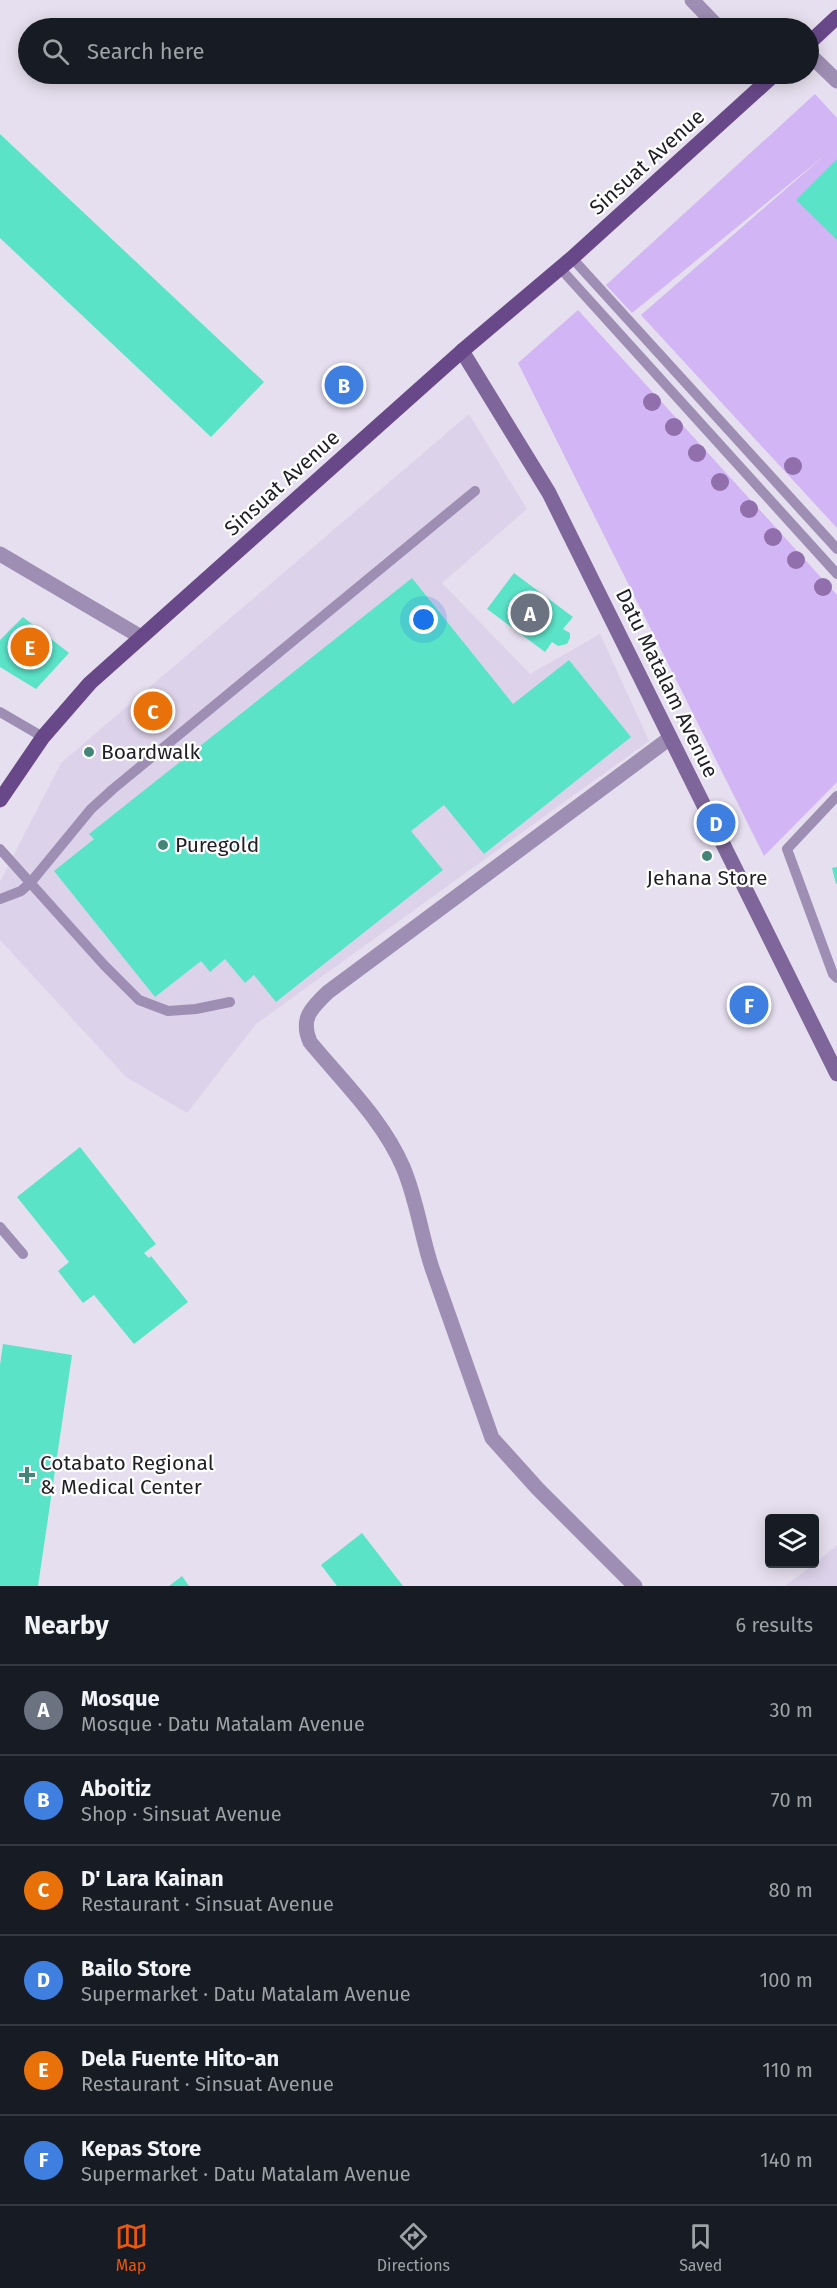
<!DOCTYPE html>
<html lang="en">
<head>
<meta charset="utf-8">
<style>
	body { margin:0; font-family:"Fira Sans",sans-serif; background:#242831; color:#f1f3f6 }
	.controls { position:absolute; right:18px; bottom:18px; display:grid; overflow:hidden; border-radius:6px; box-shadow:0 3px 15px #0003 }
	.controls button { width:54px; height:54px; display:grid; place-items:center; padding:0; border:0; border-bottom:2px solid #363941; background:#171b24; color:#f1f3f6; font:30px sans-serif }
	.you { position:absolute; left:424px; top:620px; width:21px; height:21px; margin:-15px; border:4px solid #fff; border-radius:50%; background:#1a73e8; box-shadow:0 0 0 9px #1a73e833 }
	.badge { display:grid; place-items:center; width:39px; height:39px; border-radius:50%; background:#ea580c; color:#fff; font-size:20px; font-weight:700 }
	.pin { position:absolute; translate:-50% -50%; border:3px solid #fff; box-shadow:0 2px 6px #0006 }
	.list { margin:0; padding:0; list-style:none }
	h2 { display:flex; justify-content:space-between; align-items:center; height:78px; margin:0; padding:0 24px; font-size:26px }
	h2 small { font-size:20px; font-weight:400; color:#9ea1a6 }
	.list li { display:grid; grid-template-columns:39px 1fr auto; gap:18px; align-items:center; box-sizing:border-box; height:90px; padding:0 24px; border-top:2px solid #363941 }
	.list b { display:block; font-size:22px; white-space:nowrap }
	.list p { margin:0; font-size:20px; white-space:nowrap; color:#9ea1a6 }
	.list em { font-size:20px; font-style:normal; color:#9ea1a6 }
	.icon { flex:none; width:33px; height:33px; fill:none; stroke:currentColor; stroke-width:2; stroke-linecap:round; stroke-linejoin:round }
	.map { position:relative; flex:none; width:837px; height:1586px; overflow:hidden }
	.search { position:absolute; background:#171b24; box-shadow:0 3px 15px #0003; left:18px; right:18px; top:18px; height:66px; display:flex; align-items:center; gap:15px; box-sizing:border-box; padding:0 21px; border-radius:33px; color:#9ea1a6; font-size:22px }
	.sheet { height:618px; background:#171b24 }
	nav { display:flex; justify-content:space-around; align-items:center; box-sizing:border-box; height:84px; border-top:2px solid #363941; background:#171b24; font-size:16px; color:#9ea1a6 }
	nav a { display:grid; justify-items:center; gap:3px }
	nav .on { color:#ea580c }
	.map>svg:first-child { display:block }
	.built { fill:#dcd2e9 }
	.green { fill:#d2b5f4 }
	.building { fill:#5be3c8 }
	.lines { fill:none; stroke-linecap:round; stroke-linejoin:round }
	.service { stroke:#9f8eb3; stroke-width:10 }
	.minor { stroke:#9f8eb3; stroke-width:15 }
	.tertiary { stroke:#9f8eb3; stroke-width:15 }
	.secondary { stroke:#7f669a; stroke-width:15 }
	.primary { stroke:#684888; stroke-width:15 }
	.tree { fill:#916eac }
	.poi-dot { fill:#438677; stroke:#fff; stroke-width:2 }
	.labels { text-anchor:middle; stroke-width:4.5; stroke-linejoin:round; paint-order:stroke }
	.street-label { font-size:21px; fill:#211f25; stroke:#fff }
	.poi-label { font-size:21px; fill:#211f25; stroke:#fff; text-anchor:start }
</style>
</head>
<body>
<div class="map">
<svg width="837" height="1586" viewBox="0 0 837 1586">
	<rect width="100%" height="100%" fill="#e6dfef"/>
	<path class="built" d="M469,414L527,509L442,583L530,674L600,634L649,741L256,1024L187,1113L126,1077L0,940V882L61,763Z
		M837,1545V1586H785L814,1564Z"/>
	<path class="green" d="M815,94L837,118V528L641,315L825,155L632,313L606,285Z
		M578,310L837,595V782L764,856L518,363Z"/>
	<path class="building" d="M0,134L264,382L211,437L0,238Z
		M837,159V240L796,200Z
		M514,573L573,617L563,629L570,633V638L567,644L558,646L552,642L545,652L487,609Z
		M412,578L513,704L569,660L631,737L484,854L444,805L411,831L443,870L276,1002L254,975L245,983L225,959L210,972L201,961L155,997L54,871L94,839L89,834Z
		M23,617L69,653L36,689L0,667V640Z
		M837,867V883L836,884L832,868Z
		M80,1147L156,1244L144,1253L149,1258L151,1256L188,1302L134,1344L94,1295L83,1303L58,1271L69,1262L17,1197Z
		M3,1344L72,1355L38,1586H0V1365Z
		M362,1533L403,1586H337L321,1565Z
		M182,1576L189,1586H169Z"/>
	<g class="lines">
		<path class="service" d="M572,258L837,549
			M560,268L837,574
			M0,712L43,737
			M837,796L787,849L833,974L837,978
			M0,849L104,965L139,1000L168,1011L196,1009L230,1002
			M0,899L21,891L31,882L91,809L113,789L475,491
			M0,1227L23,1254"/>
		<path class="minor" d="M808,53L837,81
			M0,554L141,637
			M635,1586L538,1489L492,1438L432,1268C421,1235 417,1200 403,1167C383,1120 343,1082 310,1042C300,1019 311,1008 328,992L670,738"/>
		<path class="tertiary" d="M692,0L719,28"/>
		<path class="secondary" d="M462,351L549,493L837,1074"/>
		<path class="primary" d="M808,44L837,17
			M0,800L43,737L90,683L462,351L572,258L775,74"/>
	</g>
	<g class="tree">
		<circle cx="652" cy="402" r="9"/>
		<circle cx="674" cy="427" r="9"/>
		<circle cx="697" cy="453" r="9"/>
		<circle cx="793" cy="466" r="9"/>
		<circle cx="720" cy="482" r="9"/>
		<circle cx="749" cy="509" r="9"/>
		<circle cx="773" cy="537" r="9"/>
		<circle cx="796" cy="560" r="9"/>
		<circle cx="823" cy="587" r="9"/>
	</g>
	<g class="poi-dot">
		<circle cx="89" cy="752" r="6"/>
		<circle cx="163" cy="845" r="6"/>
		<circle cx="707" cy="856" r="6"/>
		<path d="M24 1466h6v6h6v6h-6v6h-6v-6h-6v-6h6z"/>
	</g>
	<g class="labels">
		<g class="street-label">
			<text transform="translate(647 162) rotate(-42)" y="7">Sinsuat Avenue</text>
			<text transform="translate(282 483) rotate(-42)" y="7">Sinsuat Avenue</text>
			<text transform="translate(667 683) rotate(64)" y="7">Datu Matalam Avenue</text>
		</g>
		<g class="poi-label">
			<text x="101" y="759">Boardwalk</text>
			<text x="175" y="852">Puregold</text>
			<text x="707" y="885" text-anchor="middle">Jehana Store</text>
			<text x="40" y="1470">Cotabato Regional<tspan x="40" dy="24">&amp; Medical Center</tspan></text>
		</g>
	</g>
</svg>
<div class="controls">
<button><svg class="icon" aria-label="layers" viewBox="0 0 24 24"><path d="M12 4l9 5-9 5-9-5zM3 14l9 5 9-5"/></svg></button>
</div>
<div class="you"></div>
<div class="pin badge" style="left:530px;top:613px;background:#6b7280">A</div>
<div class="pin badge" style="left:344px;top:385px;background:#3f7fe0">B</div>
<div class="pin badge" style="left:153px;top:711px;background:#e8710a">C</div>
<div class="pin badge" style="left:716px;top:823px;background:#3f7fe0">D</div>
<div class="pin badge" style="left:30px;top:647px;background:#e8710a">E</div>
<div class="pin badge" style="left:749px;top:1005px;background:#3f7fe0">F</div>
<div class="search"><svg class="icon" aria-label="search" viewBox="0 0 24 24"><circle cx="10" cy="10" r="6"/><path d="M15 15l6 6"/></svg>Search here</div>
</div>
<section class="sheet">
<h2>Nearby<small>6 results</small></h2>
<ul class="list">
<li><span class="badge" style="background:#6b7280">A</span><div><b>Mosque</b><p>Mosque · Datu Matalam Avenue</p></div><em>30 m</em></li>
<li><span class="badge" style="background:#3f7fe0">B</span><div><b>Aboitiz</b><p>Shop · Sinsuat Avenue</p></div><em>70 m</em></li>
<li><span class="badge" style="background:#e8710a">C</span><div><b>D' Lara Kainan</b><p>Restaurant · Sinsuat Avenue</p></div><em>80 m</em></li>
<li><span class="badge" style="background:#3f7fe0">D</span><div><b>Bailo Store</b><p>Supermarket · Datu Matalam Avenue</p></div><em>100 m</em></li>
<li><span class="badge" style="background:#e8710a">E</span><div><b>Dela Fuente Hito-an</b><p>Restaurant · Sinsuat Avenue</p></div><em>110 m</em></li>
<li><span class="badge" style="background:#3f7fe0">F</span><div><b>Kepas Store</b><p>Supermarket · Datu Matalam Avenue</p></div><em>140 m</em></li>
</ul>
</section>
<nav>
<a class="on"><svg class="icon" aria-label="map" viewBox="0 0 24 24"><path d="M3 6l6-2 6 2 6-2v14l-6 2-6-2-6 2zM9 4v14M15 6v14"/></svg>Map</a>
<a><svg class="icon" aria-label="directions" viewBox="0 0 24 24"><path d="M12 3l9 9-9 9-9-9zM9 14v-3h6M13 9l2 2-2 2"/></svg>Directions</a>
<a><svg class="icon" aria-label="saved" viewBox="0 0 24 24"><path d="M7 4h10v16l-5-4-5 4z"/></svg>Saved</a>
</nav>
</body>
</html>
